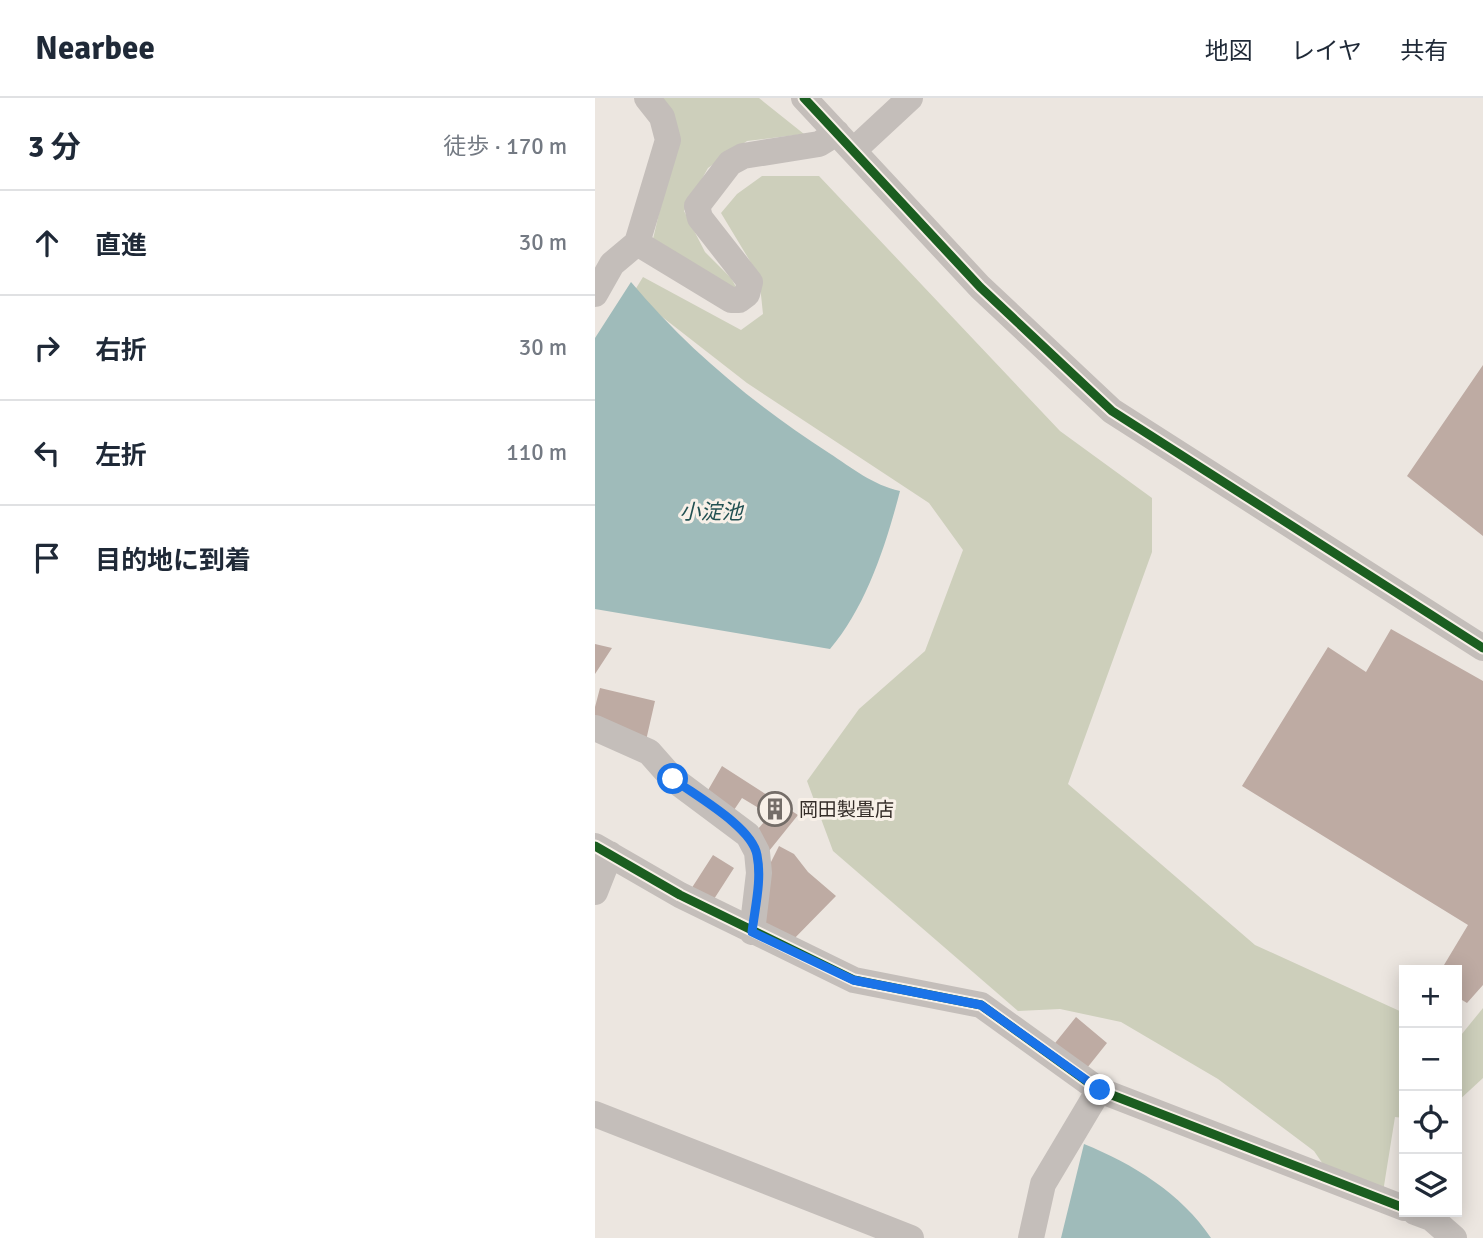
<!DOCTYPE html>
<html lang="ja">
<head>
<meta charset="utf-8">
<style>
	body { margin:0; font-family:Signika,"Noto Sans JP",sans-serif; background:#f6f6f7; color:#1f2937 }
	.controls { position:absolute; right:21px; bottom:21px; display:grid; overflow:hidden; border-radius:0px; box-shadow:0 4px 18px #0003 }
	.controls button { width:63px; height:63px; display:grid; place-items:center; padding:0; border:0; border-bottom:2px solid #e0e1e3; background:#fff; color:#1f2937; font:35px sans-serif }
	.stop { position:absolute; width:21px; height:21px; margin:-16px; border:5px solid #1a73e8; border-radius:50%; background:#fff }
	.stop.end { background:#1a73e8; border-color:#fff; box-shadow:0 2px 7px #0008 }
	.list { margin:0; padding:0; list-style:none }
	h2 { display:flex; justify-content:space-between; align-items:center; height:91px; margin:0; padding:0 28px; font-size:30px }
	h2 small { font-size:23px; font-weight:400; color:#747a83 }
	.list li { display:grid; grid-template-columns:46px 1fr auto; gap:21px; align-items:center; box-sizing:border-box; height:105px; padding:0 28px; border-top:2px solid #e0e1e3 }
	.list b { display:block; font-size:26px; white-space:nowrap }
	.list em { font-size:23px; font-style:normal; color:#747a83 }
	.icon { flex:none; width:38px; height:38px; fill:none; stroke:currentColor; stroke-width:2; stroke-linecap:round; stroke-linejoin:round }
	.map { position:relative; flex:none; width:888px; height:1140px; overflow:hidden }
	header { display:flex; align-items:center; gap:42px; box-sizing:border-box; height:98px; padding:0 35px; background:#fff; border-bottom:2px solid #e0e1e3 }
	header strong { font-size:33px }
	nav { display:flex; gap:38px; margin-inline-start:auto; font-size:24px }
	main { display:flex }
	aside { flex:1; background:#fff }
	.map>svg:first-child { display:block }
	.green { fill:#cdcfbb }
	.water { fill:#9fbbba }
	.building { fill:#beaba3 }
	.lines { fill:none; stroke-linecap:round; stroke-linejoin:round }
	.minor { stroke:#c4beba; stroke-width:26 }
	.cycleway-casing { stroke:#f8f0e8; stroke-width:13 }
	.cycleway { stroke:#1b5e20; stroke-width:9 }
	.route { stroke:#1a73e8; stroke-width:9 }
	.labels { text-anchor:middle; stroke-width:6; stroke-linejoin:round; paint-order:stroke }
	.poi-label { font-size:19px; fill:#342c28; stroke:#f8f0e8; text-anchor:start }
	.water-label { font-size:21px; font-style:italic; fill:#215052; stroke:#f8f0e8 }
</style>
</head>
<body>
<header>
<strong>Nearbee</strong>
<nav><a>地図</a><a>レイヤ</a><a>共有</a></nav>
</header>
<main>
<aside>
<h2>3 分<small>徒歩 · 170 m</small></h2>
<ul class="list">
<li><svg class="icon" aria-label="ahead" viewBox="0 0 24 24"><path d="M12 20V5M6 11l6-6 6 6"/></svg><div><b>直進</b></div><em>30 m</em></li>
<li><svg class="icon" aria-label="right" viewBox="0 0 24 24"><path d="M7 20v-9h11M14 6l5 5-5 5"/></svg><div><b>右折</b></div><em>30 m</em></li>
<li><svg class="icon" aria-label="left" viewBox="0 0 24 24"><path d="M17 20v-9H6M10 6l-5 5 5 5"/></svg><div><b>左折</b></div><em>110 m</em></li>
<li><svg class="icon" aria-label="arrive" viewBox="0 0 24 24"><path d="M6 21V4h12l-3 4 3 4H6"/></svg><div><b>目的地に到着</b></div></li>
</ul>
</aside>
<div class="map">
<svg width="888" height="1140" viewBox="0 0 888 1140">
	<rect width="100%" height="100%" fill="#ece6e0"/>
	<path class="green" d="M68,0H164L209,36L152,43L113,70L89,113L110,154L136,180L141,189L132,190L58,141L66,107Z
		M167,78H224L465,333L557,400V454L473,686L660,847L809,915V1020L800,1019L788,1094L741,1085L719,1053L623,981L526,924L465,911L423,913L238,753L212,683L264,611L330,553L368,452L334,405L152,285L66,218L40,192L48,179L146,232L168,216L164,178L126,115L142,96Z
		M888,910V980L862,1004V942Z"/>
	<path class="water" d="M36,184C92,251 161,308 234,355C257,370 278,387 305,393C291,447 271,509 235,551L0,511V240Z
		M489,1046C538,1066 586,1095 616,1140H466Z"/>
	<path class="building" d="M888,267V438L812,378Z
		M796,531L888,583V887L872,905L862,899V872H846L873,827L647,688L733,549L771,574Z
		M0,546L17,550L0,576Z
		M5,590L60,603L47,660L0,642V609Z
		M127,668L203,717L174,753L157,738L175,717L147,700L133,721L105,706Z
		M184,748L199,756L213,774L241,798L191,849L162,828L170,776Z
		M118,757L139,770L110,815L89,802Z
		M481,919L512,945L480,985L448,960Z"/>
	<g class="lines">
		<path class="minor" d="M209,0L385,189L517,313L888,550
			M259,52L315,0
			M42,145L136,202H144L152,196L155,184L105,120L102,108L135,65L148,58L224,46L242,35
			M0,196L17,166L42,145L73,42L67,19L52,0
			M0,630L54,654L78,681L153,737L162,754L164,775L157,834
			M0,748L85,797L259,882L386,907L504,992L809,1110
			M0,794L15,756
			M0,1016L316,1140
			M820,1114L836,1120L859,1140
			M436,1140L448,1086L504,992"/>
		<g class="cycleway-casing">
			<path id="cycleway" d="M209,0L385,189L517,313L888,550
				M0,748L85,797L259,882L386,907L504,992L809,1110"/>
		</g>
		<use href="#cycleway" class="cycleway"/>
	</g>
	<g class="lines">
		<path class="route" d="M78,681C101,698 157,729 162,757C167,782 160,809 157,834L258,882L386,907L505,992"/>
	</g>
	<defs>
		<g id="building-ring" transform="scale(1.75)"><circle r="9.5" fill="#f8f0e8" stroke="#746d68" stroke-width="1.5"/><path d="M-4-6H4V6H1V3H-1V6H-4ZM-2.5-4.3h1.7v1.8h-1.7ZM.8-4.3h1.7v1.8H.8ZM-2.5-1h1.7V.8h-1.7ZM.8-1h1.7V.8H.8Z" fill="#746d68"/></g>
	</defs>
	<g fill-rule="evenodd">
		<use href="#building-ring" x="180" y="711"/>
	</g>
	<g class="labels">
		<g class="poi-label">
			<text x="204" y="718">岡田製畳店</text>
		</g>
		<g class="water-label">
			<text x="116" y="421">小淀池</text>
		</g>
	</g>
</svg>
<div class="controls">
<button>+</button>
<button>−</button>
<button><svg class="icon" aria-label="locate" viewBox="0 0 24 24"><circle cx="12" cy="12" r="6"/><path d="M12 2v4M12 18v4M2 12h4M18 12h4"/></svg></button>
<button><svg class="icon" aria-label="layers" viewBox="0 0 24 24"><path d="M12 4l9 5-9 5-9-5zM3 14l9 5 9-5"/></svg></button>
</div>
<div class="stop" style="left:78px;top:681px"></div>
<div class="stop end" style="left:505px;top:992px"></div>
</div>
</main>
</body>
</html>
